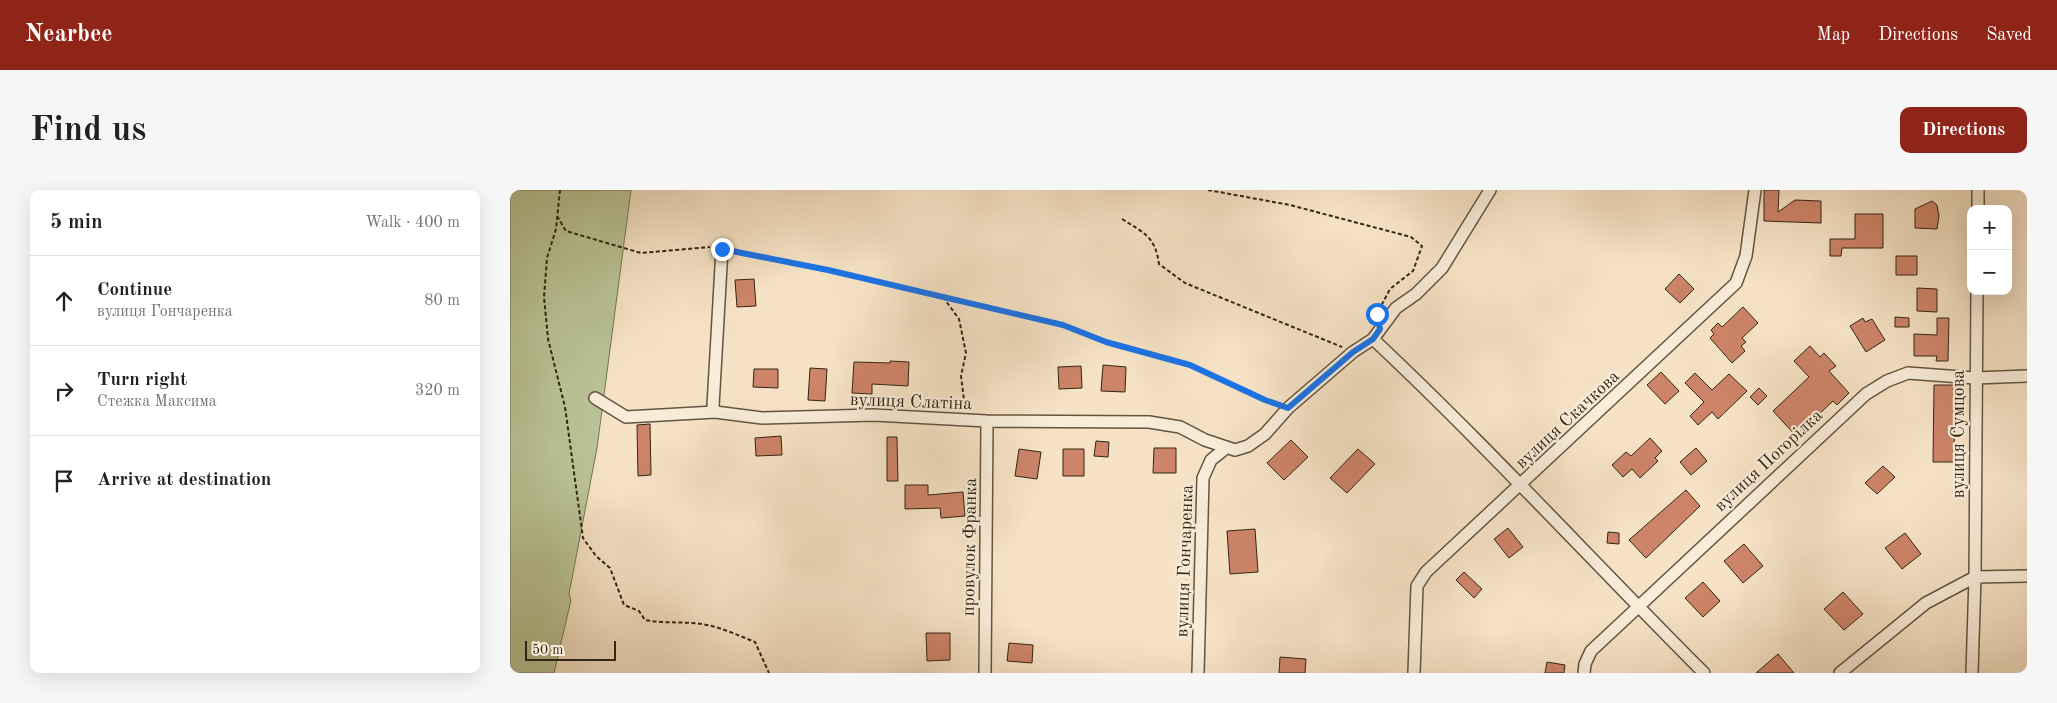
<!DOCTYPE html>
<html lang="en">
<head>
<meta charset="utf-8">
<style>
	body { margin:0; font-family:"Old Standard TT",serif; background:#f6f6f6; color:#202124 }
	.controls { position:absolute; right:15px; top:15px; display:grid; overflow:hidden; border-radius:10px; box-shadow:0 5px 20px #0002 }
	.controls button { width:45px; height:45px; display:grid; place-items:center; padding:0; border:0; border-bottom:1px solid #e0e0e0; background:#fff; color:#202124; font:25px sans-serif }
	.scale { position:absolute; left:15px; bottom:12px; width:91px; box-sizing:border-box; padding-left:5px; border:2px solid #322614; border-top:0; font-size:14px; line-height:18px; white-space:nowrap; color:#322614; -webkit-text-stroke:4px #f9edda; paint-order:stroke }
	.stop { position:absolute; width:15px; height:15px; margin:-11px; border:4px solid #1a73e8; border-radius:50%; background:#fff }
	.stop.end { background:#1a73e8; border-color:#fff; box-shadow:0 1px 5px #0008 }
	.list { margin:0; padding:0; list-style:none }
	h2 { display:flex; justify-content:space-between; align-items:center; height:65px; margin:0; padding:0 20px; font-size:21px }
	h2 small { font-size:16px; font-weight:400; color:#757577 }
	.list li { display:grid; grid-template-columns:32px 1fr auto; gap:15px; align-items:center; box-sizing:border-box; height:90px; padding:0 20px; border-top:1px solid #e0e0e0 }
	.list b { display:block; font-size:19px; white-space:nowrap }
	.list p { margin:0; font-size:16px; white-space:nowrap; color:#757577 }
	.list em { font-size:16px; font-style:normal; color:#757577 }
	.icon { flex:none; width:28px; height:28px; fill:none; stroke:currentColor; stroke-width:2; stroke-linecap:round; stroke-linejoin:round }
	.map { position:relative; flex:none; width:1517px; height:483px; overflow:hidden; border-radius:10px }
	header { display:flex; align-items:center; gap:30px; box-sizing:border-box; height:70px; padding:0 25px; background:#8f2418; color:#fff }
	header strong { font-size:24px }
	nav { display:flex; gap:28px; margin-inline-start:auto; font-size:18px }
	.intro { display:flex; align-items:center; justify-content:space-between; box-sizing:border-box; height:120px; padding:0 30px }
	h1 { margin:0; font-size:35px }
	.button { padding:12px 22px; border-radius:10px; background:#8f2418; color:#fff; font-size:18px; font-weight:700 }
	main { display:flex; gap:30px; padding:0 30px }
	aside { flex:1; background:#fff; border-radius:10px; box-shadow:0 5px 20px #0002 }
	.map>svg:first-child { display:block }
	.green { fill:#bac497; stroke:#767556 }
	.building { fill:#cd8468; stroke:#322614 }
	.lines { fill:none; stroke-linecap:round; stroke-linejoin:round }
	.street-casing { stroke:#635540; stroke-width:14 }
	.path { stroke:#322614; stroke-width:2; stroke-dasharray:4 2.5; stroke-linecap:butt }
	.street { stroke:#f9edda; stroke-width:11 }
	.route { stroke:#1a73e8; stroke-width:6 }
	.labels { text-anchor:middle; stroke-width:4.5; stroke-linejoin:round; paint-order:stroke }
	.street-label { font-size:18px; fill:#322614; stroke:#f9edda }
</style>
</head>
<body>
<header>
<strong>Nearbee</strong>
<nav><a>Map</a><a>Directions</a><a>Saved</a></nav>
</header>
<div class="intro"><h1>Find us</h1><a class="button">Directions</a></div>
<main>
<aside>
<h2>5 min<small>Walk · 400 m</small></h2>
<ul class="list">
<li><svg class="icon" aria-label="ahead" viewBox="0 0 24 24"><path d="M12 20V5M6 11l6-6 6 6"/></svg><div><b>Continue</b><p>вулиця Гончаренка</p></div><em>80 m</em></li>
<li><svg class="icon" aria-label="right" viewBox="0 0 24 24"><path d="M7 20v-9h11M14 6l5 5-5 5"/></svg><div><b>Turn right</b><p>Стежка Максима</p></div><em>320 m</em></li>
<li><svg class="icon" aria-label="arrive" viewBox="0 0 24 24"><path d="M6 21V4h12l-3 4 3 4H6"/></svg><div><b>Arrive at destination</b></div></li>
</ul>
</aside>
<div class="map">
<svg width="1517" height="483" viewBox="0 0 1517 483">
	<rect width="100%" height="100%" fill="#f6e3c6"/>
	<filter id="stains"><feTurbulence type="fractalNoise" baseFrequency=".004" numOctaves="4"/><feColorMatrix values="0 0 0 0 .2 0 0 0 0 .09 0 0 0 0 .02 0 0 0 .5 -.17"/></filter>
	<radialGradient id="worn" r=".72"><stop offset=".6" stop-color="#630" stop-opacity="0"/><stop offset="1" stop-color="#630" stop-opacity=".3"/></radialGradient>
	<path class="green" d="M0,0H121L87,258L59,404L61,410L44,483H0Z"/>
	<path class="building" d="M1254,0H1269L1268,22L1285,10L1311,11V33L1254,31Z
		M1422,11L1427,15L1429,26L1427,39L1405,38V19Z
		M1345,24H1373V58H1332L1331,66H1320V49H1345Z
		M1386,66H1407V85H1386Z
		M1169,84L1184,99L1170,113L1155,99Z
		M244,89L246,116L227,117L225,90Z
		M1407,98L1427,99V122L1407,121Z
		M1233,117L1248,133L1232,148L1236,152L1231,156L1235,161L1222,173L1200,148L1204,144L1201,140L1208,133L1212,137Z
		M1385,127L1399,128V137H1385Z
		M1353,128L1355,132L1362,129L1375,150L1356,162L1340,136Z
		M1427,128H1439L1438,171H1426L1427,166H1404V144L1427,145Z
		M1300,156L1310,167L1314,163L1326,176L1319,181L1339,203L1327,215L1323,211L1286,246L1263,221L1299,187L1284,171Z
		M380,171L399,172L398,196L362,194V204L342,203L344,172L380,173Z
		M593,175L616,177L615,202L591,201Z
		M571,176L572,198L549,199L548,177Z
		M300,178L317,179L315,211L298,210Z
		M244,179H268V198L243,197Z
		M1151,182L1169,201L1155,214L1137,195Z
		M1185,183L1202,200L1219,184L1237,201L1208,229L1202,222L1188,235L1180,226L1194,212L1175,193Z
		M1424,195H1445L1444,272H1423Z
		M1249,198L1257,206L1248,215L1240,207Z
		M140,234L141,285L128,286L127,235Z
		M271,246L272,265L246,266L245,248Z
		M377,247H387L388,291H377Z
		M1140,248L1152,261L1145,268L1148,271L1130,288L1122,279L1113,287L1102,275L1116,262L1121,266Z
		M781,250L798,267L774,290L757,273Z
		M586,251L599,252L598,267L584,266Z
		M644,258H666V283H643Z
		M1186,258L1197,271L1181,285L1170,272Z
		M509,259L531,262L527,289L505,286Z
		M553,259H574V286H553Z
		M848,259L865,274L837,303L820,288Z
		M1373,276L1385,287L1367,304L1355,293Z
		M395,295H418V305L453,302L455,326L431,328L430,318L395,319Z
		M1176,300L1190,316L1136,368L1119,350Z
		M998,338L1013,357L999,368L984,349Z
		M745,339L748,382L720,384L717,341Z
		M1098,342L1109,343V354L1097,353Z
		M1395,343L1411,364L1392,379L1375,358Z
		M1234,354L1253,376L1233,393L1214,371Z
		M954,382L972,399L964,408L946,390Z
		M1193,392L1210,411L1193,427L1175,408Z
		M1333,402L1353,424L1334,440L1314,419Z
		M416,443H440V470L417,471Z
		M499,453L523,455L522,473L497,471Z
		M1268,464L1284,483H1246Z
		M770,467L796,469L795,483H769Z
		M1037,472L1055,475L1054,483H1035Z"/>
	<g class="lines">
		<g class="street-casing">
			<path id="street" d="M1468,19V0
				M863,149C977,256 1083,372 1194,483
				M85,208L116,227L205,222L252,228L364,225L477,231L639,232L670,237L695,250L725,260L738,256L755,244L778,218L843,162L863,149L886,118L906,104L932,78L980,0
				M205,222L203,216L212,59
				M475,483L477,231
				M688,483L693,288L701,270L716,258
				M904,483L907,396L916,382L1226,93L1236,66L1245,0
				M1074,483L1075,474L1081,461L1356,204L1377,191L1398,183L1465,188L1517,186
				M1330,483L1416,413L1465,387L1517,386
				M1462,483L1465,387L1467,101"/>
		</g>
		<path class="path" d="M50,0L46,39L37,68L34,107L38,149L55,217L73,348L86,366L100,378L114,415L129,421L135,430C151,433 166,432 182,433C204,434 225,444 245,452L259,483
			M698,0L780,15L901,47L912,56L903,81L880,99L870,118
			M47,26L56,41L131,63L200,57
			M612,29C634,43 645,46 649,74L675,93L832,157
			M224,62L318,79L553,135L596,152L680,175L766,214
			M433,107L449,129L456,163L451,186L455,218"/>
		<use href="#street" class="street"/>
	</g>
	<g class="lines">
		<path class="route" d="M212,59L318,80L553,135L596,152L680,175L755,210L778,218L843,162L863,149L870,139L867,124"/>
	</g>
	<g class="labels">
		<g class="street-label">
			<text transform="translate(401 211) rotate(2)" y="6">вулиця Слатіна</text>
			<text transform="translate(1057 229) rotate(-43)" y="6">вулиця Скачкова</text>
			<text transform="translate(1448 244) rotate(-90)" y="6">вулиця Сумцова</text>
			<text transform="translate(1258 270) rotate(-43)" y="6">вулиця Погорілка</text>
			<text transform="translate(459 357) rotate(-89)" y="6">провулок Франка</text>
			<text transform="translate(674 371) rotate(-88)" y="6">вулиця Гончаренка</text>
		</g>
	</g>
	<rect width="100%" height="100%" filter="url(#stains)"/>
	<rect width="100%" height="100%" fill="url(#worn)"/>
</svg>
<div class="controls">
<button>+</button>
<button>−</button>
</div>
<div class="scale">50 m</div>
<div class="stop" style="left:867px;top:124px"></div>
<div class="stop end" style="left:212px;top:59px"></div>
</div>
</main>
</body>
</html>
